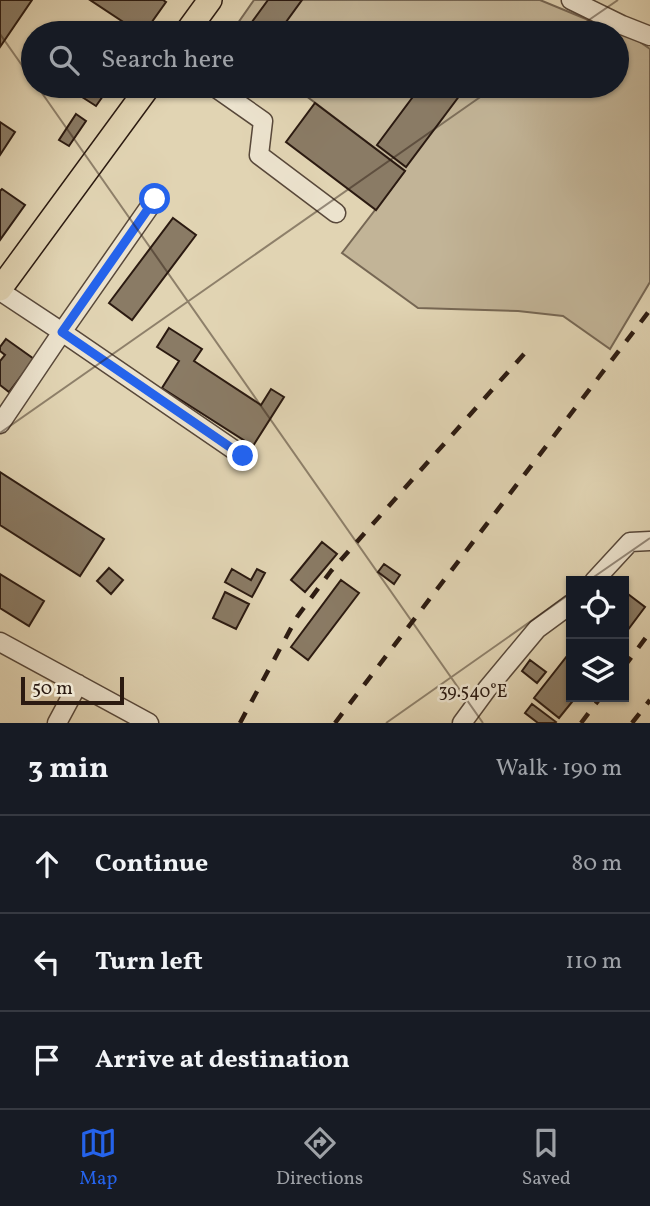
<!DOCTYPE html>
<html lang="en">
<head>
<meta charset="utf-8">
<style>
	body { margin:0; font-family:Vollkorn,serif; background:#20242c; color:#f1f3f6 }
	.controls { position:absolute; right:21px; bottom:21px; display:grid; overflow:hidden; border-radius:0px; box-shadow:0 2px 5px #0004 }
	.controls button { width:63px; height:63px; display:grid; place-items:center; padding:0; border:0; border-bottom:2px solid #363941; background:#171b24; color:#f1f3f6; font:35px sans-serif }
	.scale { position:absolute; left:21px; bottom:18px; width:103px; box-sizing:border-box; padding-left:7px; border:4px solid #2b1a11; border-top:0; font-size:19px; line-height:24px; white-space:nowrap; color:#2b1a11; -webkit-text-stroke:5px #ece3ce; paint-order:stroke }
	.stop { position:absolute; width:21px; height:21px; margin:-16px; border:5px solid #2563eb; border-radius:50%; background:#fff }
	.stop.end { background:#2563eb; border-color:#fff; box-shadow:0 2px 7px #0008 }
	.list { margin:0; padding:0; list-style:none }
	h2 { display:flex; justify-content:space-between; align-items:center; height:91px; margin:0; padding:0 28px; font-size:30px }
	h2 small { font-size:23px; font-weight:400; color:#9ea1a6 }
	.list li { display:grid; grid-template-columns:46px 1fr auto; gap:21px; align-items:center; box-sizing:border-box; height:98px; padding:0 28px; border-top:2px solid #363941 }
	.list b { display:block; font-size:26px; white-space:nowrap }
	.list em { font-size:23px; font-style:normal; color:#9ea1a6 }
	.icon { flex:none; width:38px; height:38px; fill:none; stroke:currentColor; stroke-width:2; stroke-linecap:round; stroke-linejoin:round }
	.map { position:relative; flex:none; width:650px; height:723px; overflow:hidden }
	.search { position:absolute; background:#171b24; box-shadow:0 2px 5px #0004; left:21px; right:21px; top:21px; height:77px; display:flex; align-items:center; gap:18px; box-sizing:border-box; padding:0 24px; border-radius:38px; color:#9ea1a6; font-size:26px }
	.sheet { height:385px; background:#171b24 }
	nav { display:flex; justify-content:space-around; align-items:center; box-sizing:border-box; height:98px; border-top:2px solid #363941; background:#171b24; font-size:19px; color:#9ea1a6 }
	nav a { display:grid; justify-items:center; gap:4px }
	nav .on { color:#2563eb }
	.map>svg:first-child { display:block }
	.green { fill:#c2b497; stroke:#766754; stroke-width:2 }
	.building { fill:#8a7b65; stroke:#2b1a11; stroke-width:2 }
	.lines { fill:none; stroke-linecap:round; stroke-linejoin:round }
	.minor-casing { stroke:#58483a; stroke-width:21 }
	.major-casing { stroke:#2b1a11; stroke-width:26 }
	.minor { stroke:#ece3ce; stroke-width:18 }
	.major { stroke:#e1d4b3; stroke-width:23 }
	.rail { stroke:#2b1a11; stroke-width:4.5; stroke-dasharray:12 12; stroke-linecap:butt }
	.route { stroke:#2563eb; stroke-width:9 }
	.ticks { fill:none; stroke:#2b1a11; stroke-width:2; stroke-opacity:0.45 }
	.ticks-label { font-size:18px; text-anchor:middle; fill:#2b1a11; stroke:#ece3ce; stroke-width:5; stroke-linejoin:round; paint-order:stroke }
</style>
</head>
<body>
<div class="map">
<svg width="650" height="723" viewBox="0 0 650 723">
	<rect width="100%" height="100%" fill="#e1d4b3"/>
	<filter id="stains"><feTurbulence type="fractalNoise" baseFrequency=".00286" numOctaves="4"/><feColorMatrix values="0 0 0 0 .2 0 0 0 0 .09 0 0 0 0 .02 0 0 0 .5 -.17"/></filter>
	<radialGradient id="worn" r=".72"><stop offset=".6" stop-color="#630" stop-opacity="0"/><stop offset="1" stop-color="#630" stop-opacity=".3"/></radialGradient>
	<path class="green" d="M254,0H540L637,40L650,49V282L610,349L563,316L518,311L418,308L342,253L405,171L293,86H617V33H231Z"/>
	<path class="building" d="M0,0H32L0,47Z
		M90,0H163L166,2L144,33H140Z
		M268,0H302L278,33H260L249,26Z
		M65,86H110L96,106Z
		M421,86L466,87L406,167L377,145Z
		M315,103L405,171L376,210L286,142Z
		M76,114L86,121L69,146L59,140Z
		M0,122L15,132L0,155Z
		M2,189L25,205L0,240V191Z
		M173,218L196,235L132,320L109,303Z
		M169,328L202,349L194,361L261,405L271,389L284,397L253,446L162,388L179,361L157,347Z
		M6,339L34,359L9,392L0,385V361L5,355L0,351V347Z
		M0,472L104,539L80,576L0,525Z
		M322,542L337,554L305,592L291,580Z
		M384,564L400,575L394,584L378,572Z
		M109,568L123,580L111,594L97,581Z
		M232,569L251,580L257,569L265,573L252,597L225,582Z
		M0,574L44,601L29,626L0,608Z
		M341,580L359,593L308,660L291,647Z
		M624,591L645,607L624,635Z
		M225,592L249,604L236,629L213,618Z
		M571,651V697H576L559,718L534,698Z
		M530,660L546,672L537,683L522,671Z
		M532,704L556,722L555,723H538L525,713Z"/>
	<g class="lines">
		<g class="minor-casing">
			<path id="minor" d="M571,0L622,25L650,36
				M213,86L263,121L259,155L336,213
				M0,291L62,332L155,199
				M0,424L62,332L243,456
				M594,581L630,542L650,541
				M0,642L149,723
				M57,723L78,684
				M462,723L487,689L537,629L571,604"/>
		</g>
		<g class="major-casing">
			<path id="major" d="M186,33L210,0
				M0,289L149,86"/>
		</g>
		<use href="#minor" class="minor"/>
		<use href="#major" class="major"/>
		<path class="rail" d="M624,667L650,632
			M240,723L297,617L331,571L532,345
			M335,723L650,310
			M581,723L601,697
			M632,723L650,700"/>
	</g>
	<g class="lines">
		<path class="route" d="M155,199L62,332L243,456"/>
	</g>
	<path class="ticks" d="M570,33L618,0M0,34L33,81M37,86L483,723M0,433L496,86M588,581L650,538M386,723L571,593"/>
	<g class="ticks-label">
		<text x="473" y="697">39.540°E</text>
	</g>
	<rect width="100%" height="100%" filter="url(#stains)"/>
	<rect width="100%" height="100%" fill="url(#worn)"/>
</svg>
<div class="controls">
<button><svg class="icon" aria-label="locate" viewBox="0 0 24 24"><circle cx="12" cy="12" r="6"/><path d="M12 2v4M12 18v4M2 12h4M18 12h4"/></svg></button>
<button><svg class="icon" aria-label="layers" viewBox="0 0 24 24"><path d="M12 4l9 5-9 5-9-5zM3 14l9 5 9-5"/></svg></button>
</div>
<div class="scale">50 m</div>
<div class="stop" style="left:155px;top:199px"></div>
<div class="stop end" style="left:243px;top:456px"></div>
<div class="search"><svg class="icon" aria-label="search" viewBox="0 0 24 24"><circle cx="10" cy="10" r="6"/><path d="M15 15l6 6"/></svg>Search here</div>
</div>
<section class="sheet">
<h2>3 min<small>Walk · 190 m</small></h2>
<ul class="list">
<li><svg class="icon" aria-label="ahead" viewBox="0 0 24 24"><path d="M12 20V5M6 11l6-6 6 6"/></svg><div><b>Continue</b></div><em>80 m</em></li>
<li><svg class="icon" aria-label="left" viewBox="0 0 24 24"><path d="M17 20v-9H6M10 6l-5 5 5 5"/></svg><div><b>Turn left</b></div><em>110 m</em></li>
<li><svg class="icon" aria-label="arrive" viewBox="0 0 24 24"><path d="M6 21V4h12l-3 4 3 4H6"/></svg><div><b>Arrive at destination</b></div></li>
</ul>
</section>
<nav>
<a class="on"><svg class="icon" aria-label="map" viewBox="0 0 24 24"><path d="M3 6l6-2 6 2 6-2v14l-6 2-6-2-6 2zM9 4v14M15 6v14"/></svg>Map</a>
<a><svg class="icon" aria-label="directions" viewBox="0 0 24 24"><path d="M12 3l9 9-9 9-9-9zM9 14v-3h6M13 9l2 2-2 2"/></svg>Directions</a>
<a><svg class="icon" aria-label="saved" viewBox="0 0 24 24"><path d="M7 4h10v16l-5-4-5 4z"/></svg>Saved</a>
</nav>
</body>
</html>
